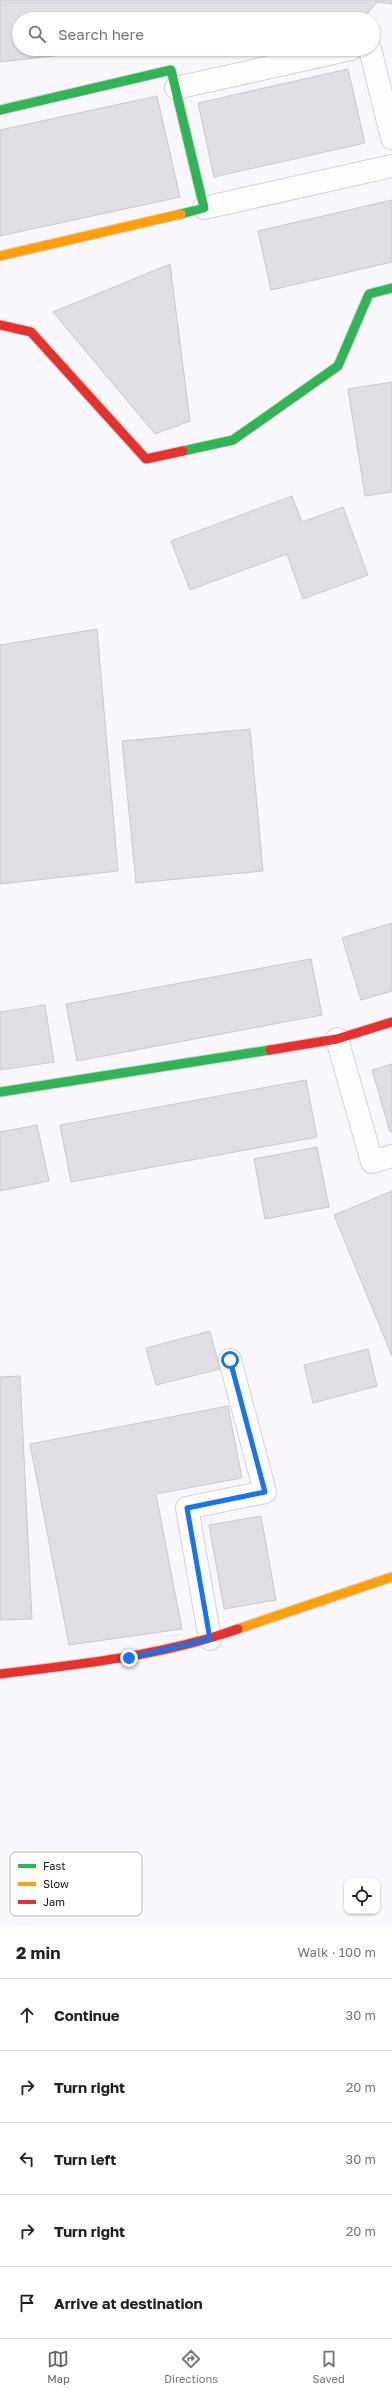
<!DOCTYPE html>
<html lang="en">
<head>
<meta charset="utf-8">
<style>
	body { margin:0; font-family:"Golos Text",sans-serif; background:#f2f2f2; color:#202124 }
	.controls { position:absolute; right:12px; bottom:12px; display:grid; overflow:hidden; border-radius:8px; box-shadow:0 1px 3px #0004 }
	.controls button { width:36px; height:36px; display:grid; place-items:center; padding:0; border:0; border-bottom:1px solid #e0e0e0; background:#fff; color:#202124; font:20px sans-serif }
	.stop { position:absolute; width:12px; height:12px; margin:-9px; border:3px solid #1a73e8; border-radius:50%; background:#fff }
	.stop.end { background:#1a73e8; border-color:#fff; box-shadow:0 1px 4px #0008 }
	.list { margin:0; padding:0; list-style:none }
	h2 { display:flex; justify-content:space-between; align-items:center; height:52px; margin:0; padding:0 16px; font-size:17px }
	h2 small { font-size:13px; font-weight:400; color:#757577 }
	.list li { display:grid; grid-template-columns:26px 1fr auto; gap:12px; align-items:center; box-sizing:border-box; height:72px; padding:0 16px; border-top:1px solid #e0e0e0 }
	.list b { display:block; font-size:15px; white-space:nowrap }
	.list em { font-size:13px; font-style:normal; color:#757577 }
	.icon { flex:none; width:22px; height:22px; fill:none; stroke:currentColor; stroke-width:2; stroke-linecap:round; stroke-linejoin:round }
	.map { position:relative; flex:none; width:392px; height:1926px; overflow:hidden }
	.search { position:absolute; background:#fff; box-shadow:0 1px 3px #0004; left:12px; right:12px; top:12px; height:44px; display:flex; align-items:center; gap:10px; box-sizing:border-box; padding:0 14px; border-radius:22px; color:#757577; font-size:15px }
	.sheet { height:412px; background:#fff }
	nav { display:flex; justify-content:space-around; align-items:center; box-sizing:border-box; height:56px; border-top:1px solid #e0e0e0; background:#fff; font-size:11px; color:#757577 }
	nav a { display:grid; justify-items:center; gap:2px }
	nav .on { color:#646268 }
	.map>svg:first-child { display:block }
	.building { fill:#e0dee4; stroke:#cac7cd }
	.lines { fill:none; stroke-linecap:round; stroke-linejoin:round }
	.street-casing { stroke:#d4d1d8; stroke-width:24 }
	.fast-casing { stroke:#d4d1d8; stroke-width:11 }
	.slow-casing { stroke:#d4d1d8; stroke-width:11 }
	.jam-casing { stroke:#d4d1d8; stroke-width:11 }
	.street { stroke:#fefeff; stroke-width:22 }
	.fast { stroke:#30b455; stroke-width:9 }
	.slow { stroke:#ff9f0a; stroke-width:9 }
	.jam { stroke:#e5322d; stroke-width:9 }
	.route { stroke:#1a73e8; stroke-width:5 }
	.key { fill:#fff; stroke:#b8b8ba; stroke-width:1 }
	.key-label { font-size:11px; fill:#141118 }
</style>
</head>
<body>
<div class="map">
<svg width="392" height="1926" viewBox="0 0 392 1926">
	<rect width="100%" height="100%" fill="#f9f7fc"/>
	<path class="building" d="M0,0H392V4L377,2L367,14H329L322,19H19V49H115L0,62Z
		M348,69L365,143L214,177L198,103Z
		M157,96L180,197L0,236V130Z
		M392,200V262L271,290L258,231Z
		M170,264L190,421L155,434L53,312Z
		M392,382V492L365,496L348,389Z
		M292,496L302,522L343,507L368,575L303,599L287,554L190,590L171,541Z
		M97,629L118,871L0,884V645Z
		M250,729L263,871L136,883L122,741Z
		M392,923V991L361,1000L342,938Z
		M311,959L322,1015L77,1061L66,1004Z
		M45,1005L54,1062L0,1070V1012Z
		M392,1064V1132H390L372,1070Z
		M306,1080L317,1137L71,1182L60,1125Z
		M37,1125L49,1181L0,1191V1132Z
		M317,1147L329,1207L265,1219L254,1159Z
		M392,1191V1356L334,1215Z
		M210,1331L220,1369L156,1385L146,1348Z
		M368,1349L377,1386L313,1403L304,1365Z
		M20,1376L32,1619L0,1620V1377Z
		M228,1406L242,1478L156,1494L182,1629L69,1645L30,1444Z
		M261,1516L276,1600L224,1609L209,1525Z"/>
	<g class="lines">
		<g class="street-casing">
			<path id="street" d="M370,49L392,138
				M176,88L351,49
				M204,208L392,166
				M337,1039L372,1162L392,1156
				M210,1639L187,1508L265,1492L230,1360"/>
		</g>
		<g class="fast-casing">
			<path id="fast" d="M0,110L171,70L204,208L181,214
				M183,451L233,440L338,366L369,294L392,288
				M0,1092L270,1050"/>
		</g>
		<g class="slow-casing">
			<path id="slow" d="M0,256L181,214
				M238,1629L392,1577"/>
		</g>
		<g class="jam-casing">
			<path id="jam" d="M0,325L31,332L146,459L183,451
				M270,1050L337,1039L392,1022
				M0,1674C81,1664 161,1656 238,1629"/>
		</g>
		<use href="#street" class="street"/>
		<use href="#fast" class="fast"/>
		<use href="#slow" class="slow"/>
		<use href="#jam" class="jam"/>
	</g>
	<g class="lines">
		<path class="route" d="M129,1658L210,1639L187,1508L265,1492L230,1360"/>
	</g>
	<rect x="10" y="1852" width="132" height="64" rx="6" class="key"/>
	<rect x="18" y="1864" width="18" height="4" fill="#30b455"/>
	<rect x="18" y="1882" width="18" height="4" fill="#ff9f0a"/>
	<rect x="18" y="1900" width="18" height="4" fill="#e5322d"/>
	<g class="key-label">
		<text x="43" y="1870">Fast</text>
		<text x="43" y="1888">Slow</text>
		<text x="43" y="1906">Jam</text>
	</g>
</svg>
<div class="controls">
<button><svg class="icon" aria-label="locate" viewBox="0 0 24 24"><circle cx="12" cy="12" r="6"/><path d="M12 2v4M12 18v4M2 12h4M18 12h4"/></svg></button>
</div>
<div class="stop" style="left:230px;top:1360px"></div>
<div class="stop end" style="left:129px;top:1658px"></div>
<div class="search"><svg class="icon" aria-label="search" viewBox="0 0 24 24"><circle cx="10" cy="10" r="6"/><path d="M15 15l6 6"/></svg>Search here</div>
</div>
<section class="sheet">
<h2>2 min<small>Walk · 100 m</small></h2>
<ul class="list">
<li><svg class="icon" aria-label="ahead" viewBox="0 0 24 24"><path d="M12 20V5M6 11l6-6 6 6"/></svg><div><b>Continue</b></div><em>30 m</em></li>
<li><svg class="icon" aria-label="right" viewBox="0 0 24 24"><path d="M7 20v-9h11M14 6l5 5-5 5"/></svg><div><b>Turn right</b></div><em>20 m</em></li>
<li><svg class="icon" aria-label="left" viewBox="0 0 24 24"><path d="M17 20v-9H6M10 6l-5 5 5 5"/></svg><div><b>Turn left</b></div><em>30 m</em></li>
<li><svg class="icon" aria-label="right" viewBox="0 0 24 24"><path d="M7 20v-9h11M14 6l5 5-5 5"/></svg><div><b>Turn right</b></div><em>20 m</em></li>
<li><svg class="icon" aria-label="arrive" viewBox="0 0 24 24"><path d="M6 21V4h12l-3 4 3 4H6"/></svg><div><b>Arrive at destination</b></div></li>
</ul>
</section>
<nav>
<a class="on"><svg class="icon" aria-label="map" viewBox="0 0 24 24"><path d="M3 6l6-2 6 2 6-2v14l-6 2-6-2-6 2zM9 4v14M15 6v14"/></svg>Map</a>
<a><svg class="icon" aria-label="directions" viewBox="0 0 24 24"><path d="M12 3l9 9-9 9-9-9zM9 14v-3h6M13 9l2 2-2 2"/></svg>Directions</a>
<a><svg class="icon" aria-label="saved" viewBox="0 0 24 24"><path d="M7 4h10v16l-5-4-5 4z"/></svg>Saved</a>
</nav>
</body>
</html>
